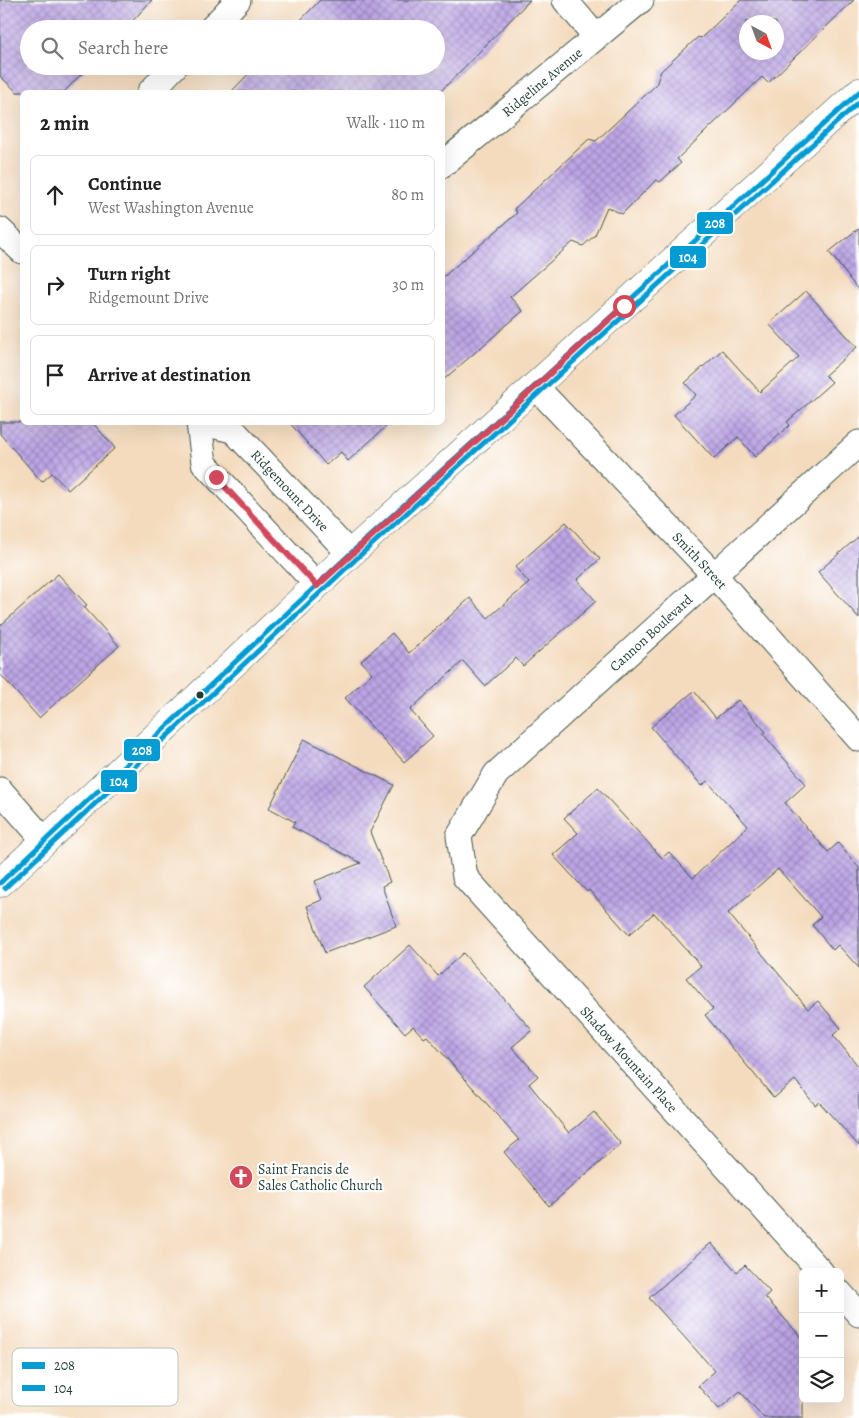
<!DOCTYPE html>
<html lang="en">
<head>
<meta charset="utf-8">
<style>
	body { margin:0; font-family:Alegreya,serif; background:#f2f2f2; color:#222 }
	.controls { position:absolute; right:15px; bottom:15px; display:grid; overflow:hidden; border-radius:8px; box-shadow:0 5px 20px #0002 }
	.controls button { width:45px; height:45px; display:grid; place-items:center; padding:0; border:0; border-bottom:1px solid #e0e0e0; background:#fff; color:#222; font:25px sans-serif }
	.compass { position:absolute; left:739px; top:15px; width:45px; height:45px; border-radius:50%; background:#fff; box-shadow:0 5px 20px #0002; rotate:139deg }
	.stop { position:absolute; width:15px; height:15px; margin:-11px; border:4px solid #d1495b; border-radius:50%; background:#fff }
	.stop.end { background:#d1495b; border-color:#fff; box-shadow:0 1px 5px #0008 }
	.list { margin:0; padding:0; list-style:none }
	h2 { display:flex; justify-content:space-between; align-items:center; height:65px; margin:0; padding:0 20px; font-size:21px }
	h2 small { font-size:16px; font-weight:400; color:#767676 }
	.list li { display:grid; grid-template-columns:32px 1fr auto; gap:15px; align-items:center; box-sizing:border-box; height:80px; margin:0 10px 10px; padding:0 10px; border:1px solid #e0e0e0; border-radius:8px }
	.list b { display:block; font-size:19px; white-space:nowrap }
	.list p { margin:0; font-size:16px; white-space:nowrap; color:#767676 }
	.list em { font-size:16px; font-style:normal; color:#767676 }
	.icon { flex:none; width:28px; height:28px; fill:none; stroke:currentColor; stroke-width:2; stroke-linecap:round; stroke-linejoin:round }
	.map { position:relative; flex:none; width:859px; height:1418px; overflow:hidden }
	.search { position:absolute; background:#fff; box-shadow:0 5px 20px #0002; left:20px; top:20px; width:425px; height:55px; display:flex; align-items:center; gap:12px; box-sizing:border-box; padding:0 18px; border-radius:28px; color:#767676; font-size:19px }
	.panel { position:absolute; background:#fff; box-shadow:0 5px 20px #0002; left:20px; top:90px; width:425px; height:335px; border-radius:8px }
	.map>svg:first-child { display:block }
	.building { fill:url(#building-cross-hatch); fill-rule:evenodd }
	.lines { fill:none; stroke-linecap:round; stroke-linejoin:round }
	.minor-casing { stroke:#3f5549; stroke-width:27 }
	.secondary-casing { stroke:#3f5549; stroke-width:29 }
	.minor { stroke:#fff; stroke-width:25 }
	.secondary { stroke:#fff; stroke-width:28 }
	.bus-1-casing { stroke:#fff; stroke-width:9 }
	.bus-2-casing { stroke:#fff; stroke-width:9 }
	.bus-1 { stroke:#059cd3; stroke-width:5 }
	.bus-2 { stroke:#059cd3; stroke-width:5 }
	.route { stroke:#d1495b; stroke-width:6 }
	.bus-dot { fill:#1f3d34; stroke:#fff; stroke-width:2 }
	.labels { text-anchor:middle; stroke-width:4.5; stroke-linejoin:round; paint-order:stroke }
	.street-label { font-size:14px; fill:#1f3d34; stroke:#fff }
	.poi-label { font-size:14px; fill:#1f3d34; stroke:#fff; text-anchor:start }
	.key { fill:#fff; stroke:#bcc5c2; stroke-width:1 }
	.key-label { font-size:14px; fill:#1f3d34 }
	.line-badge { stroke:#fff; stroke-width:2 }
	.badge-label { font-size:14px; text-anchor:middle; font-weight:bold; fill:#fff }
</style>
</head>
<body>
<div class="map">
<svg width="859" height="1418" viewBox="0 0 859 1418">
	<defs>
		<pattern id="building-cross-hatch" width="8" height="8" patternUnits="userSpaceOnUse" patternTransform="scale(1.25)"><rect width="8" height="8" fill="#bda5e6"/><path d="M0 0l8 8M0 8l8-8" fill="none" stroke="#98b"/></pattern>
	</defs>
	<rect width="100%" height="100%" fill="#fff"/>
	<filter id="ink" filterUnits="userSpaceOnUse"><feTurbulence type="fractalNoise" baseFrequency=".02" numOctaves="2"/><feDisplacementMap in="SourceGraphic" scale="10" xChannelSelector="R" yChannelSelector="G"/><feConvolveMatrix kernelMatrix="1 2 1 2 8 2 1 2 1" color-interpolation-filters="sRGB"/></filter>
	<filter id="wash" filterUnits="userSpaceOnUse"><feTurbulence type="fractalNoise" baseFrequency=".0096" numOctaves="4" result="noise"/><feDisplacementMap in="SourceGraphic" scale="20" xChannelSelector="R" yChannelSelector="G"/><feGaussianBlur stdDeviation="1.12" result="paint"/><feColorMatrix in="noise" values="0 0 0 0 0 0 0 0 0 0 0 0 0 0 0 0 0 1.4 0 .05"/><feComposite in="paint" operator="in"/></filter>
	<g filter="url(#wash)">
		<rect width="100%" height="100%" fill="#f4dbbe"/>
		<g id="blocks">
			<path class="building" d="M0,0H152L125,29H29V66H89L64,92H17L0,76Z
				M320,0H530L440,92H231L256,66H436V29H292Z
				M741,0H854L768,83L762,77L677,159L681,163L660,182L656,180L622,214L607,207L595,235L583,246L573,242L510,297L523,311L442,381V278L517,213L514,209L589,139L596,141L656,85L661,71L698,37L701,38ZM746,22H776V52H746Z
				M859,228V291L829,252Z
				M806,291L857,347L825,375L832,382L787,422L790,425L755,457L738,437L714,459L674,415L696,395L685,383L722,350L760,392L799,357L769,324Z
				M0,422H92L115,448L68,490L52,473L42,482L0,434Z
				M289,422H391L348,461L341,452L326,465Z
				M566,522L600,559L577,580L596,601L523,666L516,658L485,686L463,661L410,710L433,736L404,762L345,698L372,673L361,661L392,633L409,653L470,598L488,618L529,583L515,567Z
				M859,536V618L818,572Z
				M58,574L87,605L84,607L119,646L39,718L0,674V626Z
				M694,691L716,718L738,700L766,732L763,734L806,784L785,803L828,852L838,843L859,868V968L838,945L833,950L812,925L821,917L778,869L728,913L808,1009L818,1001L841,1028L833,1035L859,1067V1146L819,1102L815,1105L795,1080L774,1098L705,1015L713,1009L686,978L701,966L654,913L629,935L589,890L587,892L553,855L578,833L564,818L598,788L662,858L669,852L693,878L748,826L707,781L702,786L651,727Z
				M304,739L394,785L370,832L390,882L382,886L396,926L325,953L307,906L322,900L315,881L361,863L292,827L295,822L269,808Z
				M410,945L438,976L463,953L532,1030L512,1047L538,1076L529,1084L569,1133L594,1112L621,1144L549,1206L504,1152L519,1140L427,1036L424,1038L413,1026L405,1033L364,987Z
				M711,1243L737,1272L745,1265L770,1292L765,1297L803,1339V1418H764L740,1391L719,1409L698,1386L715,1371L649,1298Z"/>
		</g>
	</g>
	<g filter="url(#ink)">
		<use href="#blocks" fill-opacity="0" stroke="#3f5549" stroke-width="1"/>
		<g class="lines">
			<g class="minor-casing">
				<g id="minor">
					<path d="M565,0L596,37"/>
					<path d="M211,29L238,0"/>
					<path d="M150,92L175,66"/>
					<path id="s1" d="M442,165L641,0"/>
					<path d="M0,230L22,251"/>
					<path id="s2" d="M535,386L715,576L859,739"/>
					<path id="s3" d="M199,422L233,430L350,554"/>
					<path d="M199,423L204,463L317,585"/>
					<path d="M0,790L45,841"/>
					<path id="s4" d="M821,1272L465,877L459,836L496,774L859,443"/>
					<path d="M840,1293L859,1314"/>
				</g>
			</g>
			<g class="secondary-casing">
				<path id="secondary" d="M0,883L350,554L859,92"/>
			</g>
			<use href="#minor" class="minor"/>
			<use href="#secondary" class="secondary"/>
			<g class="bus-1-casing">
				<path id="bus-1" d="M0,883L350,554L859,92"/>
			</g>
			<g class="bus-2-casing">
				<path id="bus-2" d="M5,888L355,560L859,102"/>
			</g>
			<use href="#bus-1" class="bus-1"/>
			<use href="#bus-2" class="bus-2"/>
		</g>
	</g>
	<g class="lines" filter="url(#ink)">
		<path class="route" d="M216,477L317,586L624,306"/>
	</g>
	<defs>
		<g id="church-disc" transform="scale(1.25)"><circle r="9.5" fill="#d1495b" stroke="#fff"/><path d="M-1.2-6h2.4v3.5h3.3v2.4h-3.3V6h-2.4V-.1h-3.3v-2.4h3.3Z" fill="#fff"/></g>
	</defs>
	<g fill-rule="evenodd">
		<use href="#church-disc" x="241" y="1177"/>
	</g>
	<circle class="bus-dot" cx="200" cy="695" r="4.5"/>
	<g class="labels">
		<g class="street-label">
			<text dy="5" stroke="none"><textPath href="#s1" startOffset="130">Ridgeline Avenue</textPath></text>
			<text dy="5" stroke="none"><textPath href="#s3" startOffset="118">Ridgemount Drive</textPath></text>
			<text dy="5" stroke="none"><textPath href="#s2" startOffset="240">Smith Street</textPath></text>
			<text dy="5" stroke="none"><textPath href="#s4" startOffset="855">Cannon Boulevard</textPath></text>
			<text transform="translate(629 1059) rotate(48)" y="5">Shadow Mountain Place</text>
		</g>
		<g class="poi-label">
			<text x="258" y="1174">Saint Francis de<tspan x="258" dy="16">Sales Catholic Church</tspan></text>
		</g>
	</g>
	<rect x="12" y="1348" width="166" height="58" rx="8" class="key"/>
	<rect x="22" y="1362" width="23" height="7" fill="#059cd3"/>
	<rect x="22" y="1385" width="23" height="6" fill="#059cd3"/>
	<g class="key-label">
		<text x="54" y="1370">208</text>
		<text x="54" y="1393">104</text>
	</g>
	<g class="line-badge">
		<rect x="696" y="211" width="38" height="24" rx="5" fill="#059cd3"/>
		<rect x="669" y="245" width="38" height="24" rx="5" fill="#059cd3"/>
		<rect x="123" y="738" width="38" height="24" rx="5" fill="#059cd3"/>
		<rect x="100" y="769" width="38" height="24" rx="5" fill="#059cd3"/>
	</g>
	<g class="badge-label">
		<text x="715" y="228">208</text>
		<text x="688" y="262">104</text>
		<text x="142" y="755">208</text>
		<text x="119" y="786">104</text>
	</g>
</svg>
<div class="controls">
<button>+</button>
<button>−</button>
<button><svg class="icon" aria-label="layers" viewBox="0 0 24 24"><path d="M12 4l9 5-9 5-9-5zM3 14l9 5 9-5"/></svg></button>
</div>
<svg class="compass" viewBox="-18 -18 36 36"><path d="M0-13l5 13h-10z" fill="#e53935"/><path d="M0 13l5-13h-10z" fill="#767676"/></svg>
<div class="stop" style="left:624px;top:306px"></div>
<div class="stop end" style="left:216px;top:477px"></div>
<div class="search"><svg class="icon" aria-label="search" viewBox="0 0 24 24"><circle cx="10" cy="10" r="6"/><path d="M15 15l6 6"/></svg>Search here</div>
<section class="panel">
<h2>2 min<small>Walk · 110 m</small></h2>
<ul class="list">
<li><svg class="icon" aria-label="ahead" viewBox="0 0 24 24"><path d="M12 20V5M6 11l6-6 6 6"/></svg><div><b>Continue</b><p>West Washington Avenue</p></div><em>80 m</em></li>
<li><svg class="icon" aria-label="right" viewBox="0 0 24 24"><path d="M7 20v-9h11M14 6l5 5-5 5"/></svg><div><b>Turn right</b><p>Ridgemount Drive</p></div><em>30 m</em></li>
<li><svg class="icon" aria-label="arrive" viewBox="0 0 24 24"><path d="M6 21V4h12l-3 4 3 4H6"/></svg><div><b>Arrive at destination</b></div></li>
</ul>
</section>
</div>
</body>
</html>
